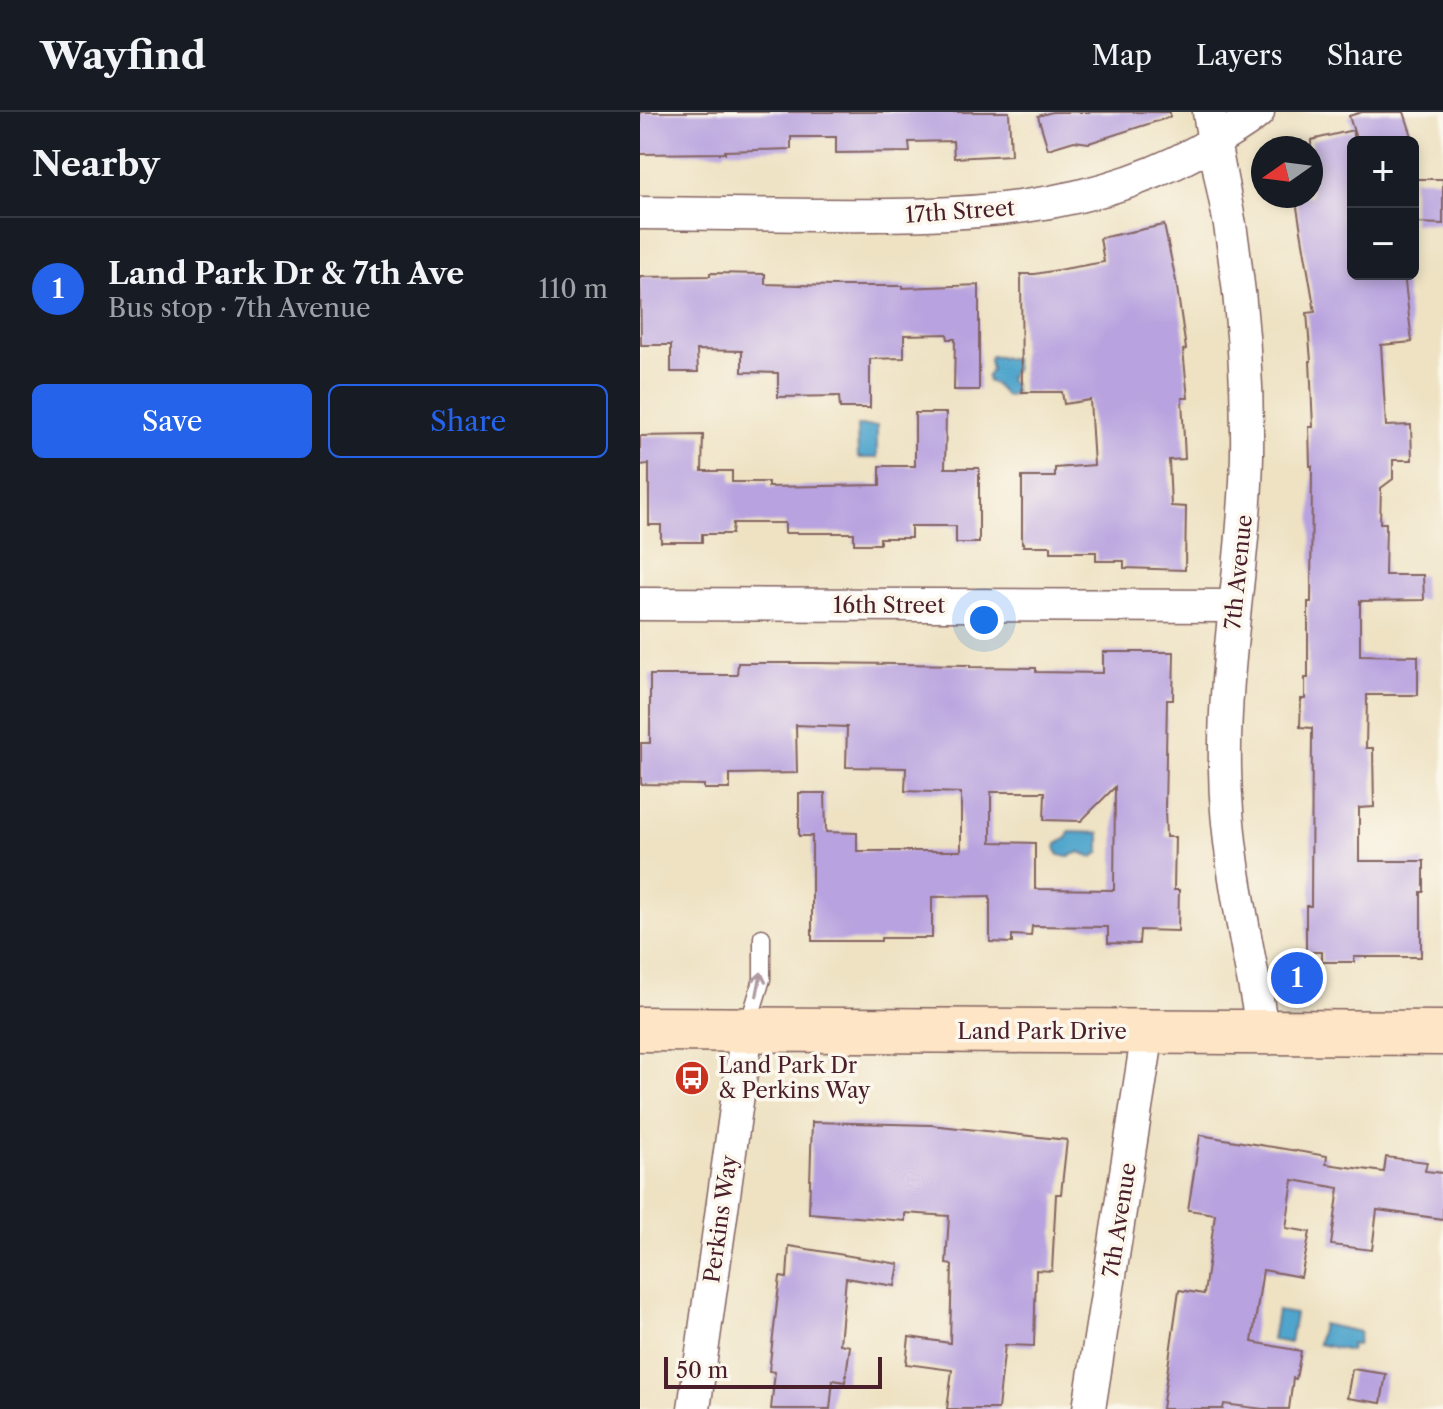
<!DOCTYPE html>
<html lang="en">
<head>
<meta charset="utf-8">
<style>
	body { margin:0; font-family:"Libre Caslon Text",serif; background:#242831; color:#f1f3f6 }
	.controls { position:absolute; right:24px; top:24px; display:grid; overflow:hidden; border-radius:12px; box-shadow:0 4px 12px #0003 }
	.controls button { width:72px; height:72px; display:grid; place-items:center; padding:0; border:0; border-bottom:2px solid #363941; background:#171b24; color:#f1f3f6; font:40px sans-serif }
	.compass { position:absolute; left:611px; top:24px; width:72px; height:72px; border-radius:50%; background:#171b24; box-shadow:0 4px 12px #0003; rotate:256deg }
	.scale { position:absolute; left:24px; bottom:20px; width:218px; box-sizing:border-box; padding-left:8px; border:4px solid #4a1f2b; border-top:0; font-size:22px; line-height:28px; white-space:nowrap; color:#4a1f2b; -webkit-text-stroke:6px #fbf7ec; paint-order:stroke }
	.you { position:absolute; left:344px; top:508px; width:28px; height:28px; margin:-20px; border:6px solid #fff; border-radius:50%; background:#1a73e8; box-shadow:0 0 0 12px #1a73e833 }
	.badge { display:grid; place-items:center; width:52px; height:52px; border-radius:50%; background:#2563eb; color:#fff; font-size:26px; font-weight:700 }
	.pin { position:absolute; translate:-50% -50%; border:4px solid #fff; box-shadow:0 2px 8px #0006 }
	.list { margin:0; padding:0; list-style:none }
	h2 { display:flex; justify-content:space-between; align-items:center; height:104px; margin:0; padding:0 32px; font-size:34px }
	h2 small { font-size:26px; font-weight:400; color:#9ea1a6 }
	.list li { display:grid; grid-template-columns:52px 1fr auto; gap:24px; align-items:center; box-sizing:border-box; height:144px; padding:0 32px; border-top:2px solid #363941 }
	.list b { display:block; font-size:30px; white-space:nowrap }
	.list p { margin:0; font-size:26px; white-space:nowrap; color:#9ea1a6 }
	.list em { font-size:26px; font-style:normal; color:#9ea1a6 }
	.actions { display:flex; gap:16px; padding:24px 32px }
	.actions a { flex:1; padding:18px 0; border:2px solid #2563eb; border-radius:12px; text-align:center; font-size:28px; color:#2563eb }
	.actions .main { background:#2563eb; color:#fff }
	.map { position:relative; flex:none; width:803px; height:1297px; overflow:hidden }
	header { display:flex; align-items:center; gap:48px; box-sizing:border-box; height:112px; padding:0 40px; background:#171b24; border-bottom:2px solid #363941 }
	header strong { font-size:38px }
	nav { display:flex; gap:44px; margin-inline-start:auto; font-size:28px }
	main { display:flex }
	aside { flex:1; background:#171b24 }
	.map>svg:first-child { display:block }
	.water { fill:#50a5cc; stroke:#4d627c; stroke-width:2 }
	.building { fill:#b8a2df; fill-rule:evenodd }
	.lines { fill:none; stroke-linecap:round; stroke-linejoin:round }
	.service-casing { stroke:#836360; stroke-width:19 }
	.minor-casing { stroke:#836360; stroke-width:35 }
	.secondary-casing { stroke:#836360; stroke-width:47 }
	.service { stroke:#fff; stroke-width:16 }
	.minor { stroke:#fff; stroke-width:32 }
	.secondary { stroke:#fde5c5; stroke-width:44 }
	.oneway { stroke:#ae9aa0 }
	.labels { text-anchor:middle; stroke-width:7; stroke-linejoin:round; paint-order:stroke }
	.street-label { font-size:22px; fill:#4a1f2b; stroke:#fbf7ec }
	.poi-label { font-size:22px; fill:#4a1f2b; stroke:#fbf7ec; text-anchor:start }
</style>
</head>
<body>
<header>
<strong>Wayfind</strong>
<nav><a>Map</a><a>Layers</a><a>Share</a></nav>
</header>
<main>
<aside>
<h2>Nearby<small></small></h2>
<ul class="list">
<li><span class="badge">1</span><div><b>Land Park Dr &amp; 7th Ave</b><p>Bus stop · 7th Avenue</p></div><em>110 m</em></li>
</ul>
<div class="actions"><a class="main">Save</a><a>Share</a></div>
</aside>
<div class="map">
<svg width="803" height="1297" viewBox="0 0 803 1297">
	<rect width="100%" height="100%" fill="#fbf7ec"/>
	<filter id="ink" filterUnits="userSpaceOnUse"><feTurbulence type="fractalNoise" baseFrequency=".0125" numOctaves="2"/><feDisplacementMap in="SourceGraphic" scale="16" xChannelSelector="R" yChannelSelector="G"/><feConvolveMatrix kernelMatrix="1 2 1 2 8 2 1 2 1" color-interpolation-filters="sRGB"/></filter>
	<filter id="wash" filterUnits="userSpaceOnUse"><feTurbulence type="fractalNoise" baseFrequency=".006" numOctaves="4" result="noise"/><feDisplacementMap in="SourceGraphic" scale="32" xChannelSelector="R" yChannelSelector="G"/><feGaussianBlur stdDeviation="1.8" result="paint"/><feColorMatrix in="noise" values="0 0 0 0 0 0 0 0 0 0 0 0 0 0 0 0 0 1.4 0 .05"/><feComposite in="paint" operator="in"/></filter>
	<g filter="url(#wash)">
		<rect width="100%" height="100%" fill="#eee2c3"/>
		<path class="water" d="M351,244L373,247L375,258L370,263L368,267L374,273L375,282L366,284L355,273L348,269L347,264L351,258L349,248Z
			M217,314H237V346H218Z
			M429,720L460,721V740L453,745L440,740L427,745L419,743L416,738L417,732L427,726Z
			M637,1199L655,1202L650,1231L632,1228Z
			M682,1212L720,1220L717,1233L711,1232L710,1239L678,1232Z"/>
		<g id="blocks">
			<path class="building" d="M0,0H369L371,43L314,46L313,29L269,30L270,40L196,41V25H151V37L85,39V41L0,42Z
				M412,0H530V5L449,31L434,29L408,37L398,4Z
				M722,0H764L772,24L770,25L771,30H717L709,4Z
				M713,18V162H764L772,230L741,233L746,314L771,313L772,348H753V367L741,376L740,411H746L745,463H783L784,488L720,489V543L778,544V583H727L726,636H733L734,695L719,696V749H784V780H781V845H714V850H682V840H666V794H671L672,616L660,615L661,587H665V566H668V490H671L672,354H670L669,315H673L670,249H671L667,201L675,200L655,84H671V28Z
				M773,67H803V112L773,111Z
				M524,113L536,169L546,237L543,238L548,286H542L545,347L529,348L531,394L546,395L545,458L484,456V449H456V440H411V434H383L384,431H382V365H415V356L454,353L450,288L424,292L422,280H382L381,162H395L464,150L460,126Z
				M70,161L125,162V172L193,174H263V176L339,173V278H314L315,227H308L307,222L264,223V246L230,247V296H200L199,284L138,285V261L102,260V239L57,238L58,260H31V233H1L0,165L70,164Z
				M275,301H306L305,356H339V431H316V414H271V426H240V432H214V421H145V411H93L92,422H62V430H21V413H9V352L0,353V324L63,323L62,359H92V370H128V375L240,373V354H275Z
				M463,540H534L533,588H527L525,697L526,725H535L534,778H539L538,819L500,818L499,832L468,831V815L392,814L391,824L372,823V831L350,830V784L292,785V826H241V829H172V724H159V681H185L186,720L217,721V739H321V681L265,679L266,656L206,655L207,615L156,613L157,661L90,662V677H64V673L1,672V631H10V563H97L98,551H175L330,553V555L396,556V560L463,561ZM475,675L474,778L395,777V731L351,730V680H405L404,708L441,709Z
				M172,1010L291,1013L427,1028L421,1082H416L412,1159L396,1158L394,1234L365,1233L358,1297H307L312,1258L266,1252L269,1225L310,1231L312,1153L306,1152L309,1104L265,1101V1109L169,1101Z
				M560,1023L687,1044L686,1052L744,1060L746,1045L787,1050L785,1059L803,1061V1107L737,1098L732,1138L691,1133L699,1076L653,1068L646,1116L670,1120L661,1165L623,1158L612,1230L661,1239L656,1267L653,1266L649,1297H623L584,1292L583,1297H522L539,1178L564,1182L575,1102L548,1098Z
				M149,1134L259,1152L255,1174L206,1166L200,1232L210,1234L205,1270L193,1268L190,1297H131L135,1260L129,1259L140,1165L147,1166Z
				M712,1257L746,1262L741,1291L707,1286Z"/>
		</g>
	</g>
	<g filter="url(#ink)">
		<use href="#blocks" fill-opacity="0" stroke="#836360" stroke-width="2"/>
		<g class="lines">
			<g class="service-casing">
				<path id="service" d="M107,916L122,867V825"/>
			</g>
			<g class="minor-casing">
				<path id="minor" d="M569,0C575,38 583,75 590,113C602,189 608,266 607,343C605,448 583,551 585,657C586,746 608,833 623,921
					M0,101C59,102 118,102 177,103C314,104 458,104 578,27C591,19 606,11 618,0
					M0,492L594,494
					M54,1297L107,918
					M449,1297L508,920"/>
			</g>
			<g class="secondary-casing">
				<path id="secondary" d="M0,917L803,921"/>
			</g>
			<use href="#service" class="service"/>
			<use href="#minor" class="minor"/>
			<use href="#secondary" class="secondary"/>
		</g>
		<defs><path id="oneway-shaft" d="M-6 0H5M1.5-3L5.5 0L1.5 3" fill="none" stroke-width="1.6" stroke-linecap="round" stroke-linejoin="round" transform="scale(2)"/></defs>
		<use class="oneway" href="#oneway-shaft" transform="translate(119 872) rotate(-79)"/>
	</g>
	<defs>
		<g id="bus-disc" transform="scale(1.8)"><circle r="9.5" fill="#c8321e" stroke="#fbf7ec"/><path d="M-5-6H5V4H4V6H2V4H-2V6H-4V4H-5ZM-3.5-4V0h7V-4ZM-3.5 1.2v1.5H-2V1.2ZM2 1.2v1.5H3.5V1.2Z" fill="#fff"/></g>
	</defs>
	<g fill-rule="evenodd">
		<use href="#bus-disc" x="52" y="966"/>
	</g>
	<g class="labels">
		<g class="street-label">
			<text transform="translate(320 99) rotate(-4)" y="8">17th Street</text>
			<text transform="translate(598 460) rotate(-84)" y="8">7th Avenue</text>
			<text x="249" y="501">16th Street</text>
			<text x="402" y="927">Land Park Drive</text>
			<text transform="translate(80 1107) rotate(-82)" y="8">Perkins Way</text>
			<text transform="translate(479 1108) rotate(-81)" y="8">7th Avenue</text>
		</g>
		<g class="poi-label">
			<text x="78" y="961">Land Park Dr<tspan x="78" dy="25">&amp; Perkins Way</tspan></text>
		</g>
	</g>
</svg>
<div class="controls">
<button>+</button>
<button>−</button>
</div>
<svg class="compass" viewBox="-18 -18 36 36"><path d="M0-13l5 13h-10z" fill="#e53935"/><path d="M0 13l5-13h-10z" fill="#9ea1a6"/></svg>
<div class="scale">50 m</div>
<div class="you"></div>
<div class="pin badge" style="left:657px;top:866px">1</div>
</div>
</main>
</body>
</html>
